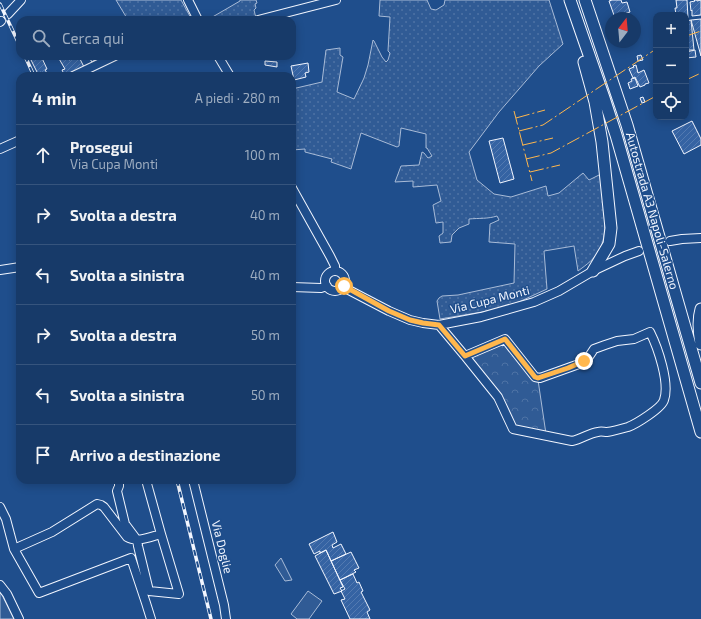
<!DOCTYPE html>
<html lang="it">
<head>
<meta charset="utf-8">
<style>
	body { margin:0; font-family:"Exo 2",sans-serif; background:#244571; color:#f1f3f6 }
	.controls { position:absolute; right:12px; top:12px; display:grid; overflow:hidden; border-radius:8px; box-shadow:0 2px 10px #0003 }
	.controls button { width:36px; height:36px; display:grid; place-items:center; padding:0; border:0; border-bottom:1px solid #36547d; background:#173a69; color:#f1f3f6; font:20px sans-serif }
	.compass { position:absolute; left:605px; top:12px; width:36px; height:36px; border-radius:50%; background:#173a69; box-shadow:0 2px 10px #0003; rotate:16deg }
	.stop { position:absolute; width:12px; height:12px; margin:-9px; border:3px solid #ffb74d; border-radius:50%; background:#fff }
	.stop.end { background:#ffb74d; border-color:#fff; box-shadow:0 1px 4px #0008 }
	.list { margin:0; padding:0; list-style:none }
	h2 { display:flex; justify-content:space-between; align-items:center; height:52px; margin:0; padding:0 16px; font-size:17px }
	h2 small { font-size:13px; font-weight:400; color:#9eadc0 }
	.list li { display:grid; grid-template-columns:26px 1fr auto; gap:12px; align-items:center; box-sizing:border-box; height:60px; padding:0 16px; border-top:1px solid #36547d }
	.list b { display:block; font-size:15px; white-space:nowrap }
	.list p { margin:0; font-size:13px; white-space:nowrap; color:#9eadc0 }
	.list em { font-size:13px; font-style:normal; color:#9eadc0 }
	.icon { flex:none; width:22px; height:22px; fill:none; stroke:currentColor; stroke-width:2; stroke-linecap:round; stroke-linejoin:round }
	.map { position:relative; flex:none; width:701px; height:619px; overflow:hidden }
	.search { position:absolute; background:#173a69; box-shadow:0 2px 10px #0003; left:16px; top:16px; width:280px; height:44px; display:flex; align-items:center; gap:10px; box-sizing:border-box; padding:0 14px; border-radius:12px; color:#9eadc0; font-size:15px }
	.panel { position:absolute; background:#173a69; box-shadow:0 2px 10px #0003; left:16px; top:72px; width:280px; height:412px; border-radius:12px }
	.map>svg:first-child { display:block }
	.grass { fill:url(#grass-dots); stroke:#a8bbd7 }
	.forest { fill:url(#forest-crowns); stroke:#a8bbd7 }
	.built { fill:#305b95; stroke:#a8bbd7 }
	.building { fill:url(#building-hatch); stroke:#f2f6ff }
	.lines { fill:none; stroke-linecap:round; stroke-linejoin:round }
	.minor-casing { stroke:#f2f6ff; stroke-width:10 }
	.highway-casing { stroke:#f2f6ff; stroke-width:13 }
	.minor { stroke:#1f4e8c; stroke-width:8 }
	.highway { stroke:#1f4e8c; stroke-width:11 }
	.rail-casing { stroke:#f2f6ff; stroke-width:3.5 }
	.rail { stroke:#1f4e8c; stroke-width:2; stroke-dasharray:6; stroke-linecap:butt }
	.power { stroke:#ffb74d; stroke-width:1; stroke-dasharray:14 3 2 3; stroke-linecap:butt }
	.route { stroke:#ffb74d; stroke-width:5 }
	.labels { text-anchor:middle; stroke-width:3; stroke-linejoin:round; paint-order:stroke }
	.street-label { font-size:12px; fill:#f2f6ff; stroke:#1f4e8c }
</style>
</head>
<body>
<div class="map">
<svg width="701" height="619" viewBox="0 0 701 619">
	<defs>
		<pattern id="grass-dots" width="8" height="8" patternUnits="userSpaceOnUse"><rect width="8" height="8" fill="#305b95"/><path d="M2 2h.1M6 6h.1" fill="none" stroke="#4e73a5" stroke-width="1.8" stroke-linecap="round"/></pattern>
		<pattern id="forest-crowns" width="20" height="18" patternUnits="userSpaceOnUse"><rect width="20" height="18" fill="#305b95"/><path d="M2 6a3 3 0 1 1 6 0M12 15a3 3 0 1 1 6 0" fill="none" stroke="#4e73a5"/></pattern>
		<pattern id="building-hatch" width="6" height="6" patternUnits="userSpaceOnUse"><rect width="6" height="6" fill="#3563a3"/><path d="M-1 1l2-2M0 6l6-6M5 7l2-2" fill="none" stroke="#537ab1"/></pattern>
	</defs>
	<rect width="100%" height="100%" fill="#1f4e8c"/>
	<path class="grass" d="M116,0H181L192,20H128Z
		M240,0H256L257,3L255,4L256,8L254,10L256,18L249,20H210L209,19L240,1Z
		M380,0H427L431,9L436,10L444,5L445,0H549L563,44L539,66L499,112L469,152L477,180L494,194L511,197L546,186L548,196L559,193L583,173L589,180L601,174C603,193 609,233 600,249C595,259 586,265 578,271L574,246L544,251L547,289L508,307L488,311L440,319L437,301L439,298L442,296L458,295L514,283L515,244L489,242L490,224L499,220L497,216C488,219 479,218 469,219V224L459,228L452,235L451,242L440,243L439,236L443,233V222L436,223L433,205L441,201L437,185L413,187V181L395,182L401,166L419,165L422,152L424,153L428,158L432,156L427,148H426V134L401,128L399,146L397,147L361,133L351,169L331,162L332,159L305,152V149L292,150V89L322,82L326,50L340,48V55L343,57L337,92L354,99L364,78L368,65L373,40L374,41L382,57L386,62L388,60L390,53L388,51L390,17L379,16Z"/>
	<path class="forest" d="M504,343L538,380L546,434L516,427L512,423L506,405L471,356Z"/>
	<path class="built" d="M281,558L292,580L285,581L275,565Z
		M308,591L322,601L309,619H297L291,614Z
		M0,593L2,595L14,619H0Z"/>
	<path class="building" d="M612,0H621L622,3L627,2L630,12L626,13L628,18H615L609,1Z
		M676,0H687L688,18H686V15H676L675,8H677Z
		M694,0H697V1L701,0V15L692,16V10L691,11L690,2L695,1Z
		M701,19V56L691,20Z
		M691,20L694,50H686V21Z
		M695,50L696,57L686,58V52Z
		M641,55L643,60L638,61L637,56Z
		M29,56H41L47,69L45,70L47,73L43,76L41,72L38,74Z
		M61,56H67L69,60L73,58L74,59L79,57L84,67L65,76L62,70L65,69L58,57Z
		M88,56H101L92,62Z
		M265,61L277,62V67L265,65Z
		M308,63L309,72L305,73L306,77L294,80L291,66Z
		M636,65L638,73L644,70L649,83L645,84V85L640,87L635,77L633,78L629,69L634,67L633,66Z
		M168,73L169,76H155Z
		M635,78L638,86L630,89L628,83L632,81L631,79Z
		M643,97L645,102L642,103L640,98Z
		M692,121L701,139V145L684,154L672,131Z
		M503,138L514,179L500,183L489,141Z
		M333,532L337,542L332,545L333,548L341,544L346,554L331,561L326,550L320,553V551L314,554L309,544Z
		M326,550L343,587L340,588L342,591L334,594L315,556Z
		M351,552L359,568L354,570L356,572L340,580L331,561Z
		M353,574L357,583L359,582L363,591L361,592L370,610L367,612L370,619H350L341,600L345,599L341,591L345,589L340,580Z"/>
	<g class="lines">
		<g class="minor-casing">
			<path id="minor" d="M188,0L198,20
				M8,14L21,0
				M258,20L336,0
				M0,22L1,21
				M218,56L230,76
				M73,76L115,56
				M0,149L20,140
				M292,188L330,256L335,266V271
				M670,241L682,239L701,238
				M0,270L20,267
				M325 281a10 10 0 1 1 20 0a10 10 0 1 1-20 0Z
				M292,287L321,288L327,286
				M343,287L389,311L410,320L423,323L439,325L481,317L534,302L559,291L593,271L625,256L639,251
				M439,325L465,356L498,397L513,429L572,441C582,439 589,433 598,432C601,431 604,432 607,432C614,431 621,429 628,427C636,424 662,408 664,400C670,383 658,348 650,332L634,339L617,341L605,345L594,349L588,358L579,364L540,378L535,377L505,339L465,356
				M119,480V486L117,491L125,524L137,540L138,546L149,591L179,594L161,534L146,480
				M193,480L224,605L226,619
				M0,507L6,519L14,549L39,593L131,558L146,603L151,619
				M14,549L52,532L97,504L101,505L104,507L127,537C137,543 150,537 161,534
				M0,585L7,594L19,619"/>
		</g>
		<g class="highway-casing">
			<path id="highway" d="M570,0L604,98L616,135L701,432
				M585,0L627,125L701,383
				M584,62L595,102L602,142L611,228L609,244L593,271
				M701,309C698,319 699,333 701,344"/>
		</g>
		<use href="#minor" class="minor"/>
		<use href="#highway" class="highway"/>
		<g class="rail-casing">
			<path id="rail" d="M0,4L20,46
				M25,56L34,76
				M177,480L211,619"/>
		</g>
		<use href="#rail" class="rail"/>
		<path class="power" d="M686,36L701,31
			M686,80L701,73
			M514,111L532,181
			M516,118L545,110
			M519,131L543,125L656,49
			M523,145L553,138
			M526,159L551,153L656,96
			M530,172L560,165"/>
	</g>
	<g class="lines">
		<path class="route" d="M344,286L389,311L410,320L423,323L439,325L465,356L505,339L535,377L538,378L568,368L584,361"/>
	</g>
	<g class="labels">
		<g class="street-label">
			<text transform="translate(652 211) rotate(74)" y="4">Autostrada A3 Napoli-Salerno</text>
			<text transform="translate(490 300) rotate(-14)" y="4">Via Cupa Monti</text>
			<text transform="translate(222 547) rotate(76)" y="4">Via Doglie</text>
		</g>
	</g>
</svg>
<div class="controls">
<button>+</button>
<button>−</button>
<button><svg class="icon" aria-label="locate" viewBox="0 0 24 24"><circle cx="12" cy="12" r="6"/><path d="M12 2v4M12 18v4M2 12h4M18 12h4"/></svg></button>
</div>
<svg class="compass" viewBox="-18 -18 36 36"><path d="M0-13l5 13h-10z" fill="#e53935"/><path d="M0 13l5-13h-10z" fill="#9eadc0"/></svg>
<div class="stop" style="left:344px;top:286px"></div>
<div class="stop end" style="left:584px;top:361px"></div>
<div class="search"><svg class="icon" aria-label="search" viewBox="0 0 24 24"><circle cx="10" cy="10" r="6"/><path d="M15 15l6 6"/></svg>Cerca qui</div>
<section class="panel">
<h2>4 min<small>A piedi · 280 m</small></h2>
<ul class="list">
<li><svg class="icon" aria-label="ahead" viewBox="0 0 24 24"><path d="M12 20V5M6 11l6-6 6 6"/></svg><div><b>Prosegui</b><p>Via Cupa Monti</p></div><em>100 m</em></li>
<li><svg class="icon" aria-label="right" viewBox="0 0 24 24"><path d="M7 20v-9h11M14 6l5 5-5 5"/></svg><div><b>Svolta a destra</b></div><em>40 m</em></li>
<li><svg class="icon" aria-label="left" viewBox="0 0 24 24"><path d="M17 20v-9H6M10 6l-5 5 5 5"/></svg><div><b>Svolta a sinistra</b></div><em>40 m</em></li>
<li><svg class="icon" aria-label="right" viewBox="0 0 24 24"><path d="M7 20v-9h11M14 6l5 5-5 5"/></svg><div><b>Svolta a destra</b></div><em>50 m</em></li>
<li><svg class="icon" aria-label="left" viewBox="0 0 24 24"><path d="M17 20v-9H6M10 6l-5 5 5 5"/></svg><div><b>Svolta a sinistra</b></div><em>50 m</em></li>
<li><svg class="icon" aria-label="arrive" viewBox="0 0 24 24"><path d="M6 21V4h12l-3 4 3 4H6"/></svg><div><b>Arrivo a destinazione</b></div></li>
</ul>
</section>
</div>
</body>
</html>
